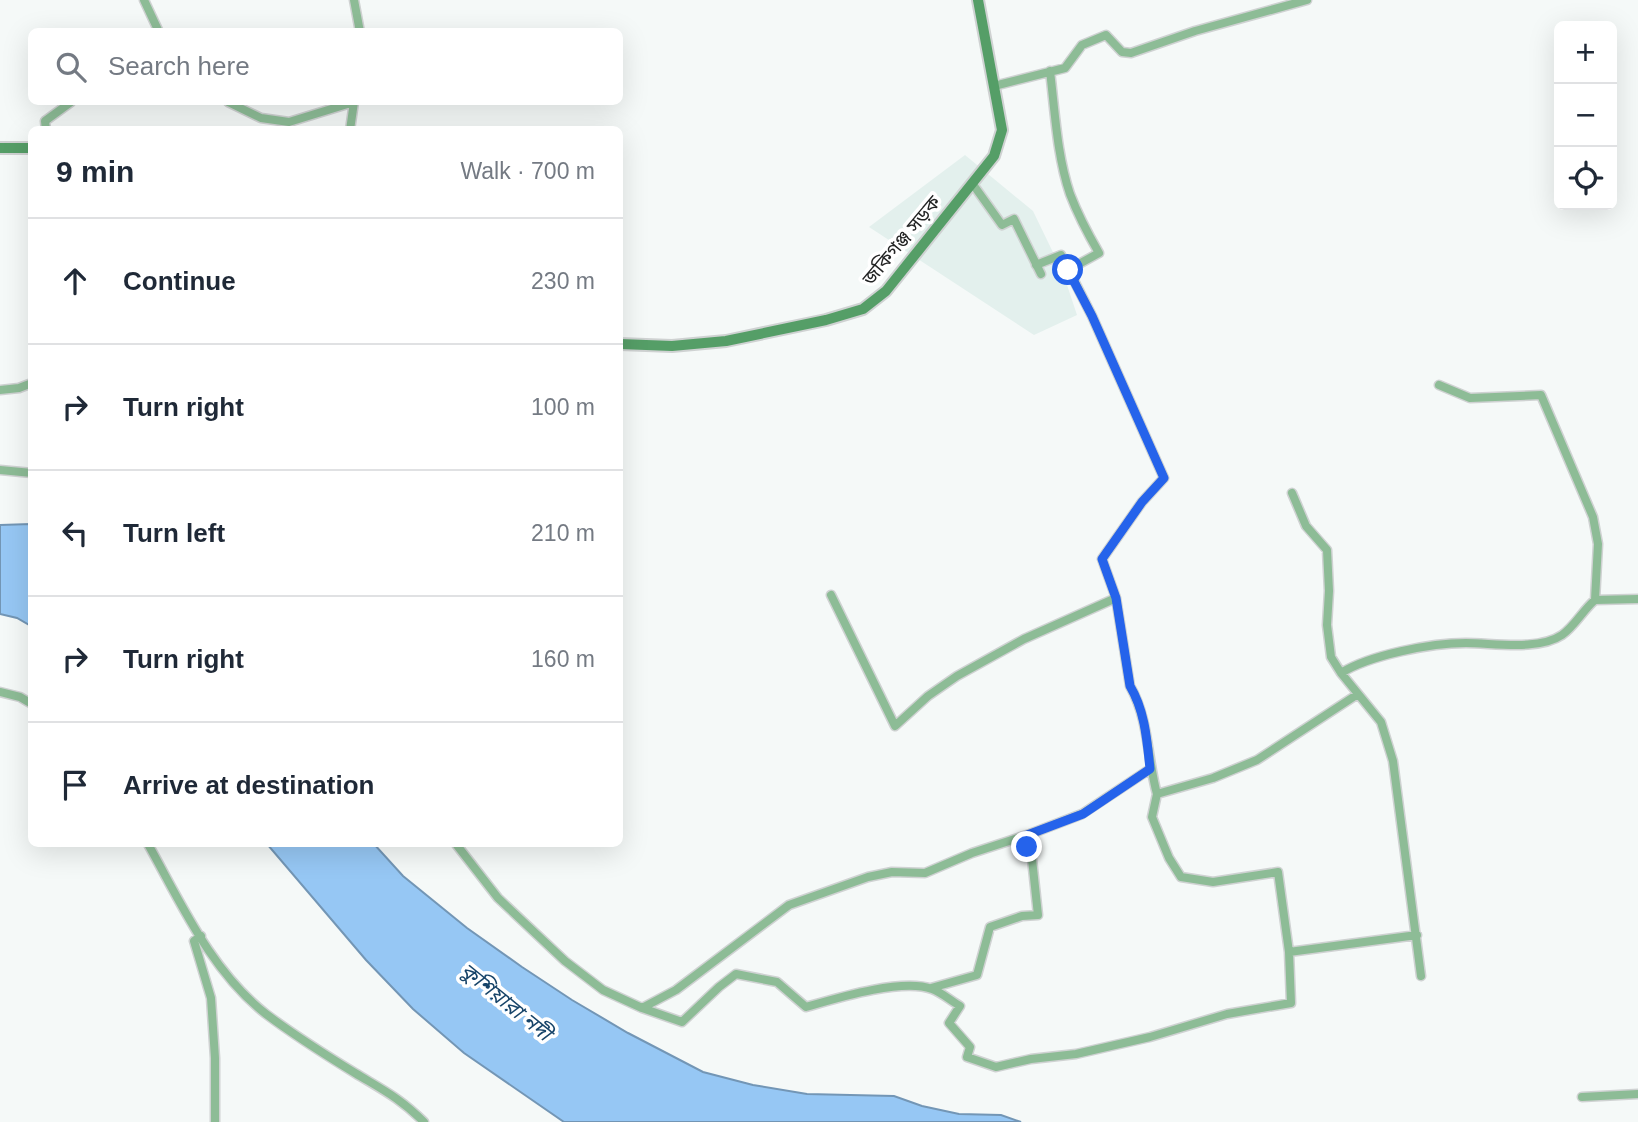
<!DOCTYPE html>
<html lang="en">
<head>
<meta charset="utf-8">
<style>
	body { margin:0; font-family:Arial,"Noto Sans Bengali",sans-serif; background:#f2f2f3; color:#1f2937 }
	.controls { position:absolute; right:21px; top:21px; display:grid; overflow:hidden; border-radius:10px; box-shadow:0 7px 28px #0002 }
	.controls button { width:63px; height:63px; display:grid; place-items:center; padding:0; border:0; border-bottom:2px solid #e0e1e3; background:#fff; color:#1f2937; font:35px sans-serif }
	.stop { position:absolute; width:21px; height:21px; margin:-16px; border:5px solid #2563eb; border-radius:50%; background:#fff }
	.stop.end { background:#2563eb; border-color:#fff; box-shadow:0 2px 7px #0008 }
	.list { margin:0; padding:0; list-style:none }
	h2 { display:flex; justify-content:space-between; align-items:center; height:91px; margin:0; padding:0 28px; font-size:30px }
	h2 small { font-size:23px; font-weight:400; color:#747a83 }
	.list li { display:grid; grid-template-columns:46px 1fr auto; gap:21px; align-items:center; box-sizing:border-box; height:126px; padding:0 28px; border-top:2px solid #e0e1e3 }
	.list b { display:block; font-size:26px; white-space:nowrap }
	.list em { font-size:23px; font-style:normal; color:#747a83 }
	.icon { flex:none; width:38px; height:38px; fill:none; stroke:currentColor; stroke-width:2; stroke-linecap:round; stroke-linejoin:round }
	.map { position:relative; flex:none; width:1638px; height:1122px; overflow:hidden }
	.search { position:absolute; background:#fff; box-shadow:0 7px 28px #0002; left:28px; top:28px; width:595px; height:77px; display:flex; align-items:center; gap:18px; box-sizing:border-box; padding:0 24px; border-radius:10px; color:#747a83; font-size:26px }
	.panel { position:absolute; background:#fff; box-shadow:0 7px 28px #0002; left:28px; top:126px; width:595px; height:721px; border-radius:10px }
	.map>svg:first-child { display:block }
	.built { fill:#e3f0ed }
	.water { fill:#96c7f4; stroke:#7396b5; stroke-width:2 }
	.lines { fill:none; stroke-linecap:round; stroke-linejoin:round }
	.street-casing { stroke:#cfd2d2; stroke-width:11 }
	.secondary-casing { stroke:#cfd2d2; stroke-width:14 }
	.street { stroke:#8dbc96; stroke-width:8 }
	.secondary { stroke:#559e67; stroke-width:10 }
	.route { stroke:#2563eb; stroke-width:9 }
	.labels { text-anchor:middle; stroke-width:7; stroke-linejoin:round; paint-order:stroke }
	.street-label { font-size:19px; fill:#222323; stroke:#fff }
	.water-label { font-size:21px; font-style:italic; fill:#174469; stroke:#fff }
</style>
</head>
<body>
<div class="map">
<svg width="1638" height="1122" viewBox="0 0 1638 1122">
	<rect width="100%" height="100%" fill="#f5f9f8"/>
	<path class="built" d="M965,155L1033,211L1063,273L1077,315L1034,335L869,227Z"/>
	<path class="water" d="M31,524H32L31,626L17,618L0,614V525Z
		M267,844H374L403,876L467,928L522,967L572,1000L628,1033L703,1072L753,1085L807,1094L894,1096L922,1106L959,1114L1001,1115L1021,1122H564L464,1053L413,1009L366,960Z"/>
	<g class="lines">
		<g class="street-casing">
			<path id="street" d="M144,0L159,32
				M354,0L360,32
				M1050,71C1055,112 1057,156 1070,194C1078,215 1088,234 1099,253L1068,270
				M994,86L1065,68L1082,45L1106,35L1122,52L1131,53L1195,31L1307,0
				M228,102L261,118L289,122L354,102
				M46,130L45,121L71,102
				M350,130L354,102
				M972,183L1002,225L1014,219L1041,274
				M1036,265L1061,255L1092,316L1164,478L1142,502L1102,559L1116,598
				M1439,385L1470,398L1541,395L1593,517L1598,544L1595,600
				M0,390L19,388L32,383
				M0,470L32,473
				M1292,493L1306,526L1327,550L1329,591L1327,625L1331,657L1341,673C1370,655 1431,643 1466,643C1494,643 1538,651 1562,635C1575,626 1583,610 1595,600L1638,599
				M831,595L895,726L928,696L957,676L1024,639L1116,598L1130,686C1149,719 1147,758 1157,794L1213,778L1257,760L1358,694
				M1341,673L1381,722L1393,761L1421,976
				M0,692L20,697L32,704
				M1157,794L1152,817L1169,858L1181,877L1213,882L1278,872L1289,952
				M148,844C181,903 211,971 266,1014C294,1035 324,1054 355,1073C383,1090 400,1098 424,1122
				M456,844L498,898L565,961L603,990L642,1008L676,990L789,905L868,877L892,872L925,873L972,853L1030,834L1082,814L1150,769
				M201,936L194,941L211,998L215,1058V1122
				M931,988L977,975L990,927L1022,916L1038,915L1032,859L1022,837
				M642,1008L682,1022L719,987L736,974L777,982L806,1007C837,998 902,978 932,989C941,992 951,1001 960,1006L949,1023L970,1047L967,1057L996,1067L1031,1059L1076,1054L1150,1037L1227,1014L1291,1003L1289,952L1417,935
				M1582,1097L1638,1094"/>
		</g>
		<g class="secondary-casing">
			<path id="secondary" d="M0,148H32
				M620,344L672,346L726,341L826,320L863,309L886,291L994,156L1002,130L978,0"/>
		</g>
		<use href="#street" class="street"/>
		<use href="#secondary" class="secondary"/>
	</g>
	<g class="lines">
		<path class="route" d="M1027,847L1022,837L1083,814L1150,769C1147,740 1145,711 1130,686L1116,598L1102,559L1142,502L1164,478L1092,316L1068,270"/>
	</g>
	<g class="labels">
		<g class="street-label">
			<text transform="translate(901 240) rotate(-50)" y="7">জকিগঞ্জ সড়ক</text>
		</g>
		<g class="water-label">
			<text transform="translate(506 1002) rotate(39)" y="7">কুশিয়ারা নদী</text>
		</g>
	</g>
</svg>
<div class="controls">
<button>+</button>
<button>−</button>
<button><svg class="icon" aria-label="locate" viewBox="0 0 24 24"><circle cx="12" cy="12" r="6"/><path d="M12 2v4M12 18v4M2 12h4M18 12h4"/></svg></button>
</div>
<div class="stop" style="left:1068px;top:270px"></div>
<div class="stop end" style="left:1027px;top:847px"></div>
<div class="search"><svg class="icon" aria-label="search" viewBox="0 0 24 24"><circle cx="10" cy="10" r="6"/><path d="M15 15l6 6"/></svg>Search here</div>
<section class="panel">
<h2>9 min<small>Walk · 700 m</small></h2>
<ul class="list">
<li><svg class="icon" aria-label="ahead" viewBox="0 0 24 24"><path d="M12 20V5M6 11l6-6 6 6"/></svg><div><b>Continue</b></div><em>230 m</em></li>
<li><svg class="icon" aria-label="right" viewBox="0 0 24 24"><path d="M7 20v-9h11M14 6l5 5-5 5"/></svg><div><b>Turn right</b></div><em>100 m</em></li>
<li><svg class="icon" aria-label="left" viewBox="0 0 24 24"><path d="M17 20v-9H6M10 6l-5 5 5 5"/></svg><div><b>Turn left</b></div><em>210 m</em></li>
<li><svg class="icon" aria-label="right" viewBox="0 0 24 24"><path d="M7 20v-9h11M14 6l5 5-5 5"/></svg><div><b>Turn right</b></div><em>160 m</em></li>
<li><svg class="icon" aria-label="arrive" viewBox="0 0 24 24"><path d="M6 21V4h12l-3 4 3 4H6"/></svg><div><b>Arrive at destination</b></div></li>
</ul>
</section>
</div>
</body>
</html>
